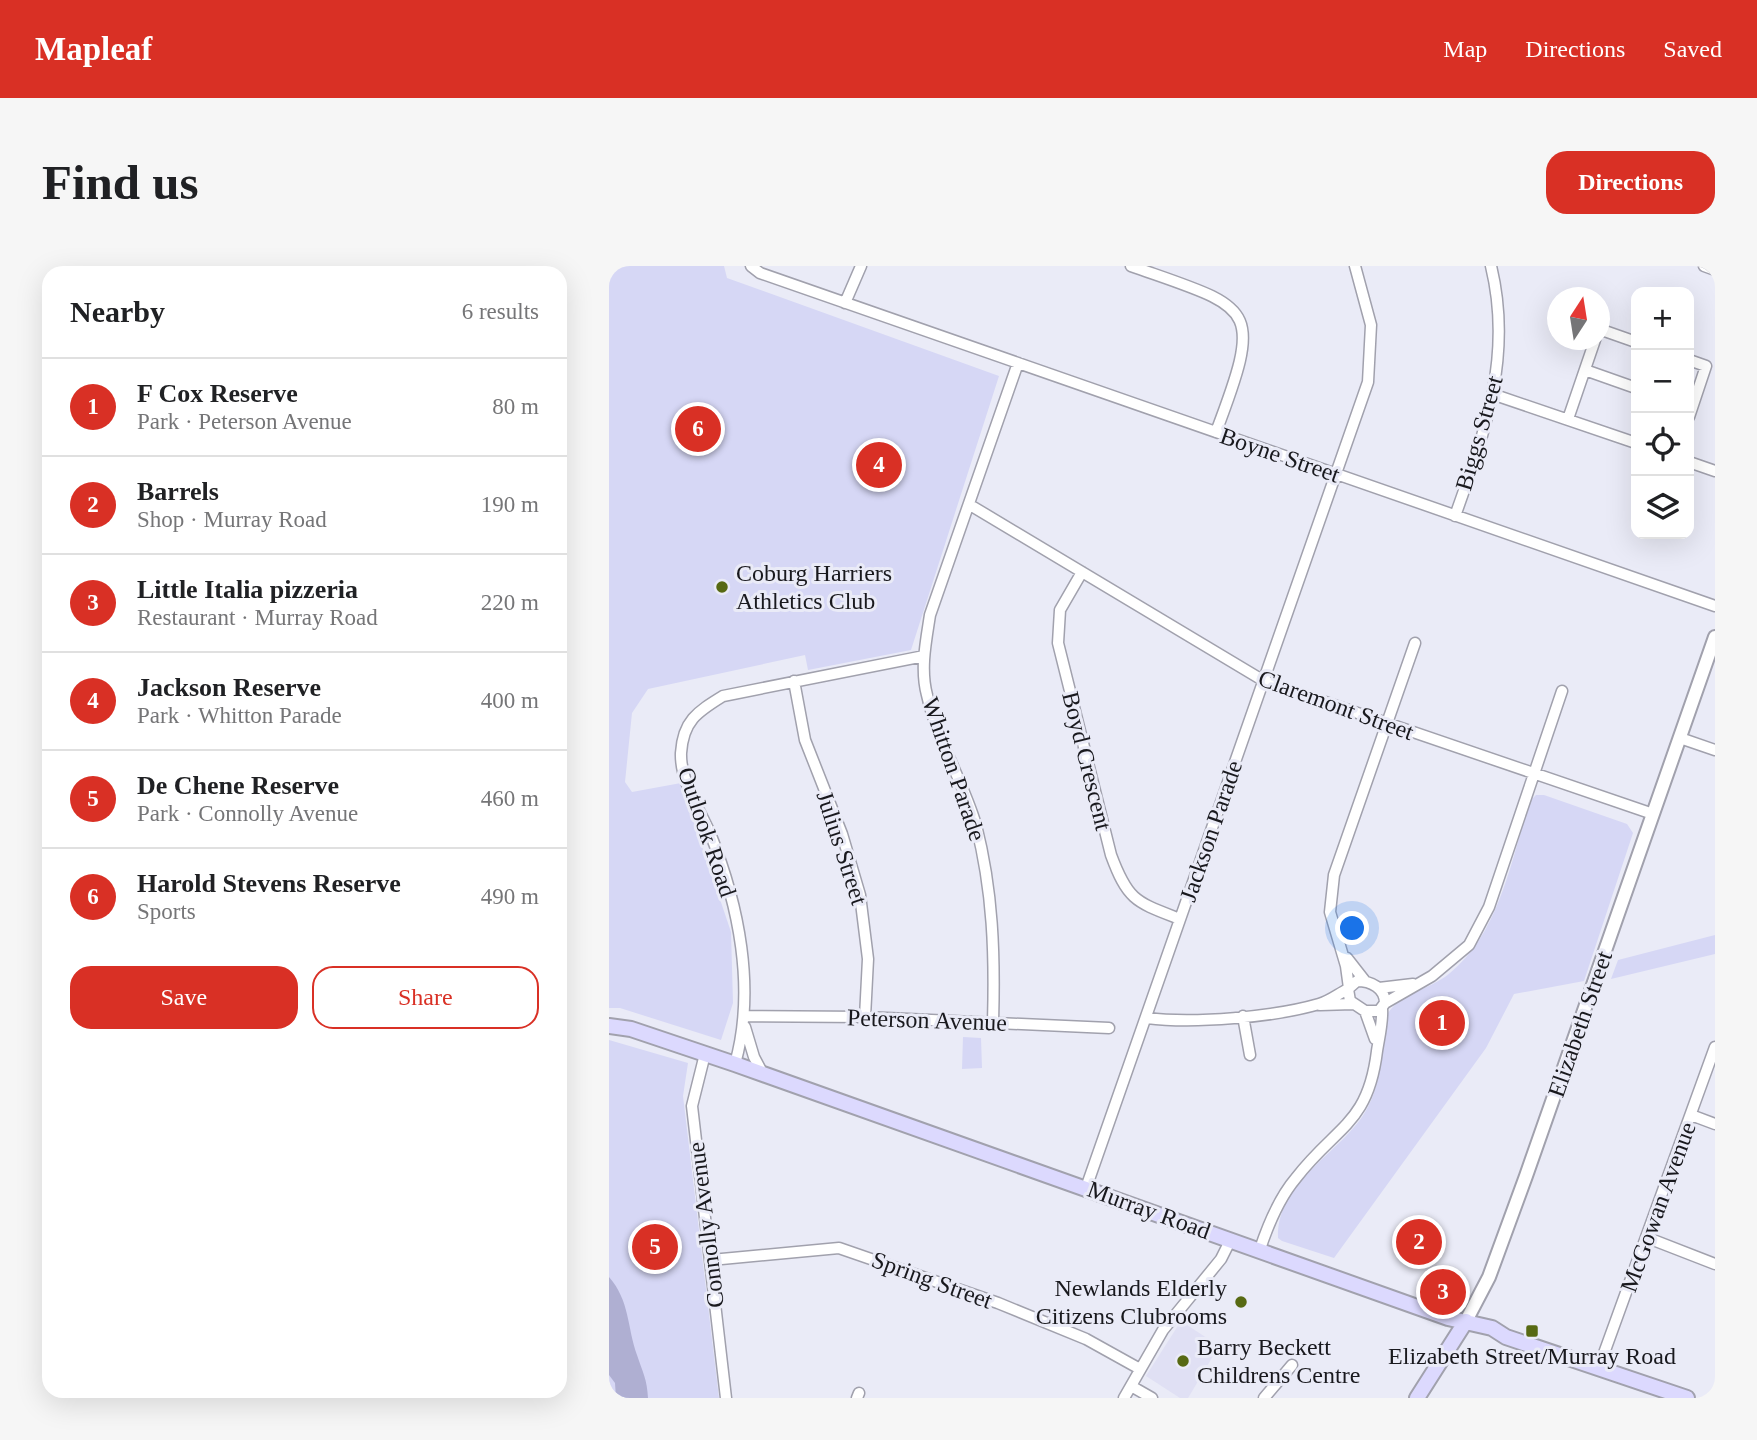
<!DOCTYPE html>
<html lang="en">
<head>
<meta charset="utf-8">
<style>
	body { margin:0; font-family:Georgia,serif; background:#f6f6f6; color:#202124 }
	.controls { position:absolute; right:21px; top:21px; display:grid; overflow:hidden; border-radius:14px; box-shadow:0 7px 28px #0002 }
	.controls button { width:63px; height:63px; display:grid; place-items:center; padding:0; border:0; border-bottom:2px solid #e0e0e0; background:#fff; color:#202124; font:35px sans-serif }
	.compass { position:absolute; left:938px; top:21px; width:63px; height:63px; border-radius:50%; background:#fff; box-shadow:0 7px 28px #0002; rotate:12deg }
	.you { position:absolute; left:744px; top:663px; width:24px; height:24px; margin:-18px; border:5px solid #fff; border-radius:50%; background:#1a73e8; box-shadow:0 0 0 10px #1a73e833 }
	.badge { display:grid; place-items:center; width:46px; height:46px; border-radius:50%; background:#d93025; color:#fff; font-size:23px; font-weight:700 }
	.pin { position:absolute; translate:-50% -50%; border:4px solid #fff; box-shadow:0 2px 7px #0006 }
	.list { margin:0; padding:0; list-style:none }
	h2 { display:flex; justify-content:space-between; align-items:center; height:91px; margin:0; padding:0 28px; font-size:30px }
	h2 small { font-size:23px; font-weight:400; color:#757577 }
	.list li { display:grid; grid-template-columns:46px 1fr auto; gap:21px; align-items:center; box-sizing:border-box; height:98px; padding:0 28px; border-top:2px solid #e0e0e0 }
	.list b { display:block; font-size:26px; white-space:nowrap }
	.list p { margin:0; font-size:23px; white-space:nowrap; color:#757577 }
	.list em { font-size:23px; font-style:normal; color:#757577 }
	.actions { display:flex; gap:14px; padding:21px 28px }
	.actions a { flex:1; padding:16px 0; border:2px solid #d93025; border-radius:21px; text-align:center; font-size:24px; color:#d93025 }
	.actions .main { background:#d93025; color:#fff }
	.icon { flex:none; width:38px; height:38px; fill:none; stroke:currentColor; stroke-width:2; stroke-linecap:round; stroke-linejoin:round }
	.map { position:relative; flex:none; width:1106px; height:1132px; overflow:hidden; border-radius:21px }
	header { display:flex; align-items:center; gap:42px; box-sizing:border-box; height:98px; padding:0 35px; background:#d93025; color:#fff }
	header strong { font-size:33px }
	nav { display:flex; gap:38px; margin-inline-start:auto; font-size:24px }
	.intro { display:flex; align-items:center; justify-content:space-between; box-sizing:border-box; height:168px; padding:0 42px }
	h1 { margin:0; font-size:49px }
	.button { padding:18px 32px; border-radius:21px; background:#d93025; color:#fff; font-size:24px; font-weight:700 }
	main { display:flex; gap:42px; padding:0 42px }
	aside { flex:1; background:#fff; border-radius:21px; box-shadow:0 7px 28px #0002 }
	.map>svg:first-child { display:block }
	.built { fill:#e0e0f4 }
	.green { fill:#d6d7f5 }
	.water { fill:#afafd2 }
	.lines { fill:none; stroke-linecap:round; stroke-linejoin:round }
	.minor-casing { stroke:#a1a1ad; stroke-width:13 }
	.tertiary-casing { stroke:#a1a1ad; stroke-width:16 }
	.secondary-casing { stroke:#a1a1ad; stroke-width:18 }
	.minor { stroke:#fff; stroke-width:10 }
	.tertiary { stroke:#fff; stroke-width:12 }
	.secondary { stroke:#dcd9fe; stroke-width:14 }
	.poi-dot { fill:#576913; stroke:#eaebf7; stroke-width:2.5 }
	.labels { text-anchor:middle; stroke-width:6; stroke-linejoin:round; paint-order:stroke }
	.street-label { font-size:24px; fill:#19191e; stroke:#eaebf7 }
	.poi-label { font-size:24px; fill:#19191e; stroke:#eaebf7; text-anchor:start }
</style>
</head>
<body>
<header>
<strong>Mapleaf</strong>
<nav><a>Map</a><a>Directions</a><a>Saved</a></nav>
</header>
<div class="intro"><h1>Find us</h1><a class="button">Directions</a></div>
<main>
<aside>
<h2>Nearby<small>6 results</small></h2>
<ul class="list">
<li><span class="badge">1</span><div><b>F Cox Reserve</b><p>Park · Peterson Avenue</p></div><em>80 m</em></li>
<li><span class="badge">2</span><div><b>Barrels</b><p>Shop · Murray Road</p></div><em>190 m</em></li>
<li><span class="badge">3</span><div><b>Little Italia pizzeria</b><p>Restaurant · Murray Road</p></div><em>220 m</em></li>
<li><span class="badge">4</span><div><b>Jackson Reserve</b><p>Park · Whitton Parade</p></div><em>400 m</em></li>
<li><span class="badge">5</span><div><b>De Chene Reserve</b><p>Park · Connolly Avenue</p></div><em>460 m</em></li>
<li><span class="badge">6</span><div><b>Harold Stevens Reserve</b><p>Sports</p></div><em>490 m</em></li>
</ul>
<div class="actions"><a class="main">Save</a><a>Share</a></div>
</aside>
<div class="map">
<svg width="1106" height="1132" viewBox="0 0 1106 1132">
	<rect width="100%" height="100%" fill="#eaebf7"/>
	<path class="built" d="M572,1055L610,1080L579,1132H571L537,1110Z"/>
	<path class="green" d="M0,0H115L118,12L390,110L302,384L199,404L196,389L39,423L23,447L16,516L23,526L72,517L122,666L124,737L112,774L11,742H0Z
		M927,529H935L1018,558L1024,567L975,715L905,728L877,782L725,992L673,975L669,972C668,917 725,891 753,851C773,822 773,785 777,751C789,726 820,725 841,707C891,666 902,594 921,535Z
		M1106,669V688L1002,713L1009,694Z
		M354,771L372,772L373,802L353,803Z
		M0,774L79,797L74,830L110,1132H0Z"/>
	<path class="water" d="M0,1011C21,1035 18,1061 28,1089C34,1107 38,1113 39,1132H7L6,1117L0,1109Z"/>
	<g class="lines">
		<g class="minor-casing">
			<path id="minor" d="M142,0L151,7L1106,340
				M522,0C644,43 656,37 607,166
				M1095,0L1106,4
				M236,37L252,0
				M990,63L1027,76
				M1080,94L1097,100L1080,151
				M976,104L1027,122
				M886,129L1027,177
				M959,153L986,74
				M1080,196L1106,205
				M361,239L655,415L1044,548
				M846,250C876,166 904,90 882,0
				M473,306L451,344L449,377L502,589C519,635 527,636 571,653
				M185,415L196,474L233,568L251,629L259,693L256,751
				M1071,472L1106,484
				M738,692L756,715
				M748,715C762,715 776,722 776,737L770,745H756L741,735L739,723Z
				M740,722L737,700L721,646L725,609L806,377
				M770,722L804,718
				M776,737L823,710L860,679L880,641L953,425
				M711,739L744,738
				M756,745L766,773
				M135,750L256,751L500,762
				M634,750L641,789
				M538,752C585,758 665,751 710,738C721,735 729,728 739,723
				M384,756C386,689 384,625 367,559C354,515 328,474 318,429C311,403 317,375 321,349L409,97
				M136,761L145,791L154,808
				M96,788L83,840L117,1132
				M126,798C147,723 130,639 101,567C90,542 71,515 72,487C74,455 88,446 114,430L315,390
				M1082,849L1106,858
				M477,922L759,116L762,59L746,0
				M1039,972L1106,998
				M651,983C659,959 670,932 687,912C727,860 759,859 768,785C770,772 774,756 773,743
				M102,994L230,982L389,1037L477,1073L531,1103
				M990,1101L1106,781
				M522,1120L543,1132
				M248,1132L250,1127
				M515,1132L554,1064L612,993L622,973
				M655,1132L683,1099"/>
		</g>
		<g class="tertiary-casing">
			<path id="tertiary" d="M857,1055L880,1011L917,910L1106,371"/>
		</g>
		<g class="secondary-casing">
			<path id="secondary" d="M0,760L22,763L126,798L839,1052L883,1062L897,1071L1078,1132
				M808,1132L857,1055"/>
		</g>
		<use href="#minor" class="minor"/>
		<use href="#tertiary" class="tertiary"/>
		<use href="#secondary" class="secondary"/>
	</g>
	<g class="poi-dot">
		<circle cx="113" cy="321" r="7"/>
		<circle cx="632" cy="1036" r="7"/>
		<rect x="916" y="1058" width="14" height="14" rx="3.5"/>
		<circle cx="574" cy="1095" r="7"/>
	</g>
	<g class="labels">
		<g class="street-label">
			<text transform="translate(870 167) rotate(-74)" y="8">Biggs Street</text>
			<text transform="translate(671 189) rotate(19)" y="8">Boyne Street</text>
			<text transform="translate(727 439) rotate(20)" y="8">Claremont Street</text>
			<text transform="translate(478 495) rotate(76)" y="8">Boyd Crescent</text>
			<text transform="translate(345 503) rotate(71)" y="8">Whitton Parade</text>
			<text transform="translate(602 565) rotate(-71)" y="8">Jackson Parade</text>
			<text transform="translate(98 566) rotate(71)" y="8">Outlook Road</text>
			<text transform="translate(233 582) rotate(72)" y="8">Julius Street</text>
			<text transform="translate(318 754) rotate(2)" y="8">Peterson Avenue</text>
			<text transform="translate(971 758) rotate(-71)" y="8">Elizabeth Street</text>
			<text transform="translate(1049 941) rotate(-70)" y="8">McGowan Avenue</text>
			<text transform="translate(540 944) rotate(20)" y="8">Murray Road</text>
			<text transform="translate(97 959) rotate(-97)" y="8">Connolly Avenue</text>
			<text transform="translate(323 1014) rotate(20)" y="8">Spring Street</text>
		</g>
		<g class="poi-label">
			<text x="127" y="315">Coburg Harriers<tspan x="127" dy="28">Athletics Club</tspan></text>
			<text x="618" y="1030" text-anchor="end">Newlands Elderly<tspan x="618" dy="28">Citizens Clubrooms</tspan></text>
			<text x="588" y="1089">Barry Beckett<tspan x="588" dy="28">Childrens Centre</tspan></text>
			<text x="923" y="1098" text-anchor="middle">Elizabeth Street/Murray Road</text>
		</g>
	</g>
</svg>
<div class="controls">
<button>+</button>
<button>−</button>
<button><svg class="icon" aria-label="locate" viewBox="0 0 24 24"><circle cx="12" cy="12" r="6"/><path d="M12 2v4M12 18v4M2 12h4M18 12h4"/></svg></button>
<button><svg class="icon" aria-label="layers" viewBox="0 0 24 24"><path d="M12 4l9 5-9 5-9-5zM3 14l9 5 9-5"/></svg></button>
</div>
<svg class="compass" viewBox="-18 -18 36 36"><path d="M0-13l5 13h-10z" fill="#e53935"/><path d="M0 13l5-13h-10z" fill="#757577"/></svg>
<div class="you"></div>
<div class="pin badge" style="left:833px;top:757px">1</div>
<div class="pin badge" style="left:810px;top:976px">2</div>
<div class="pin badge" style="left:834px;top:1026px">3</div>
<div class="pin badge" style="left:270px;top:199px">4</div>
<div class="pin badge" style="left:46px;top:981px">5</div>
<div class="pin badge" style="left:89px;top:163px">6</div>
</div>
</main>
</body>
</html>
